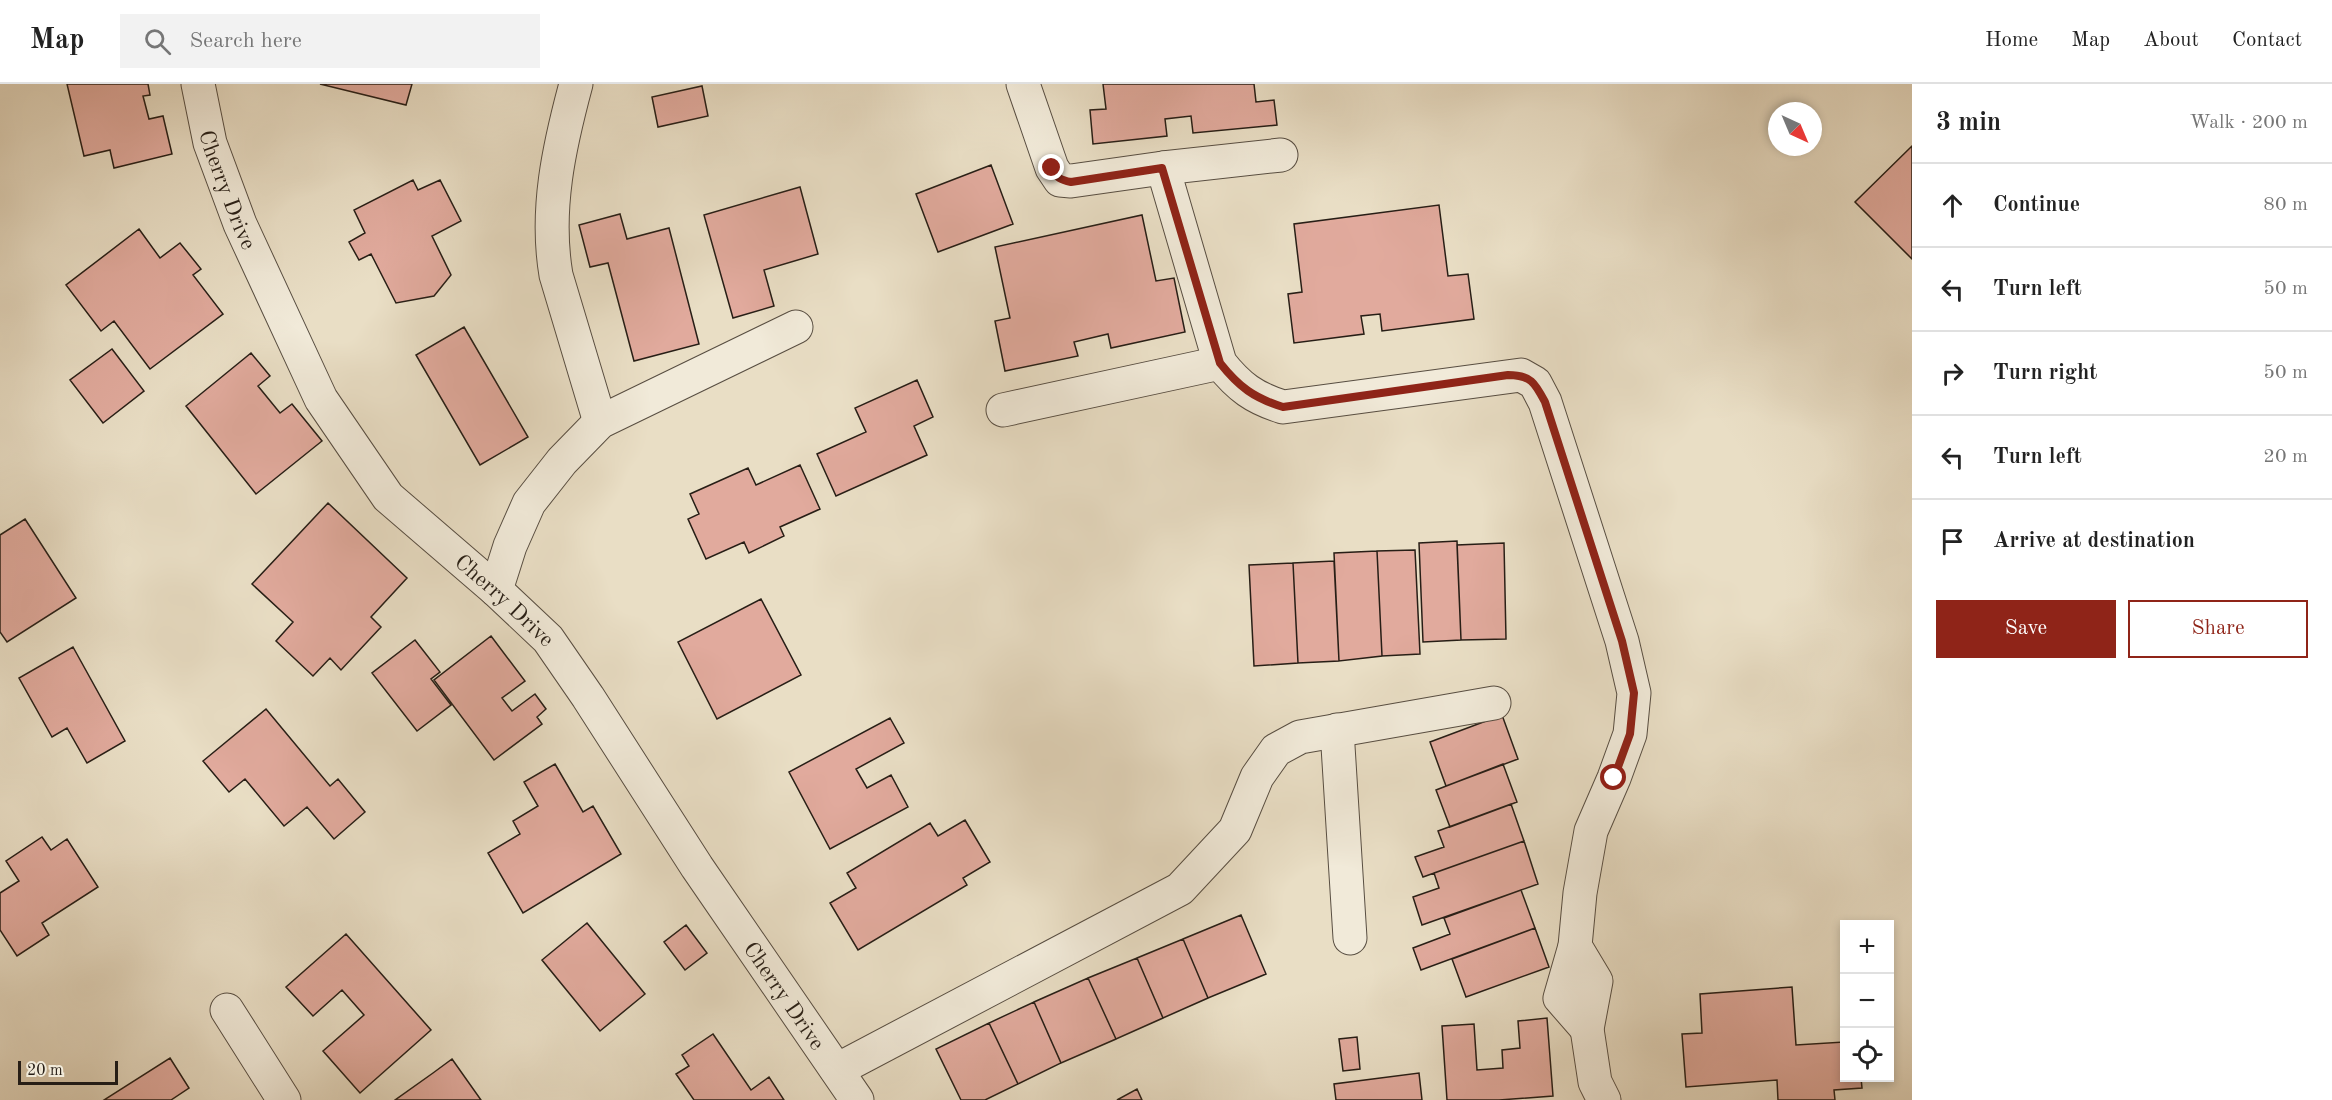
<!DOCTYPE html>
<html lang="en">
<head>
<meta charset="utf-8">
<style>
	body { margin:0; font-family:"Old Standard TT",serif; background:#f2f2f2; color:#222 }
	.controls { position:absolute; right:18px; bottom:18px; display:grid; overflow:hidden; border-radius:0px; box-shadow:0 3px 9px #0003 }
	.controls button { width:54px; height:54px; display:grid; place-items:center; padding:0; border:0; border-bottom:2px solid #e0e0e0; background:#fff; color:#222; font:30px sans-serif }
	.compass { position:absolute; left:1768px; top:18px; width:54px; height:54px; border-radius:50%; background:#fff; box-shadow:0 3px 9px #0003; rotate:136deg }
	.scale { position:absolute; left:18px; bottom:15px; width:100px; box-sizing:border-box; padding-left:6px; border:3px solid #271e16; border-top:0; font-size:16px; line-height:21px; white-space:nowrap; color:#271e16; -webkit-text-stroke:4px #f1ead9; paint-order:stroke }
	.stop { position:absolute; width:18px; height:18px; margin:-14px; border:4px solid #8f2418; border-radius:50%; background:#fff }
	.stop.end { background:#8f2418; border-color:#fff; box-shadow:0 2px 6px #0008 }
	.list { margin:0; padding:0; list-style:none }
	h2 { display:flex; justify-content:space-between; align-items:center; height:78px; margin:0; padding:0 24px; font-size:26px }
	h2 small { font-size:20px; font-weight:400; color:#767676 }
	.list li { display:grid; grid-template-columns:39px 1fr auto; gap:18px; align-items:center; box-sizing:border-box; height:84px; padding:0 24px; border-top:2px solid #e0e0e0 }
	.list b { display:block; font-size:22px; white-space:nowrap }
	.list em { font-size:20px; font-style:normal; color:#767676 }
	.actions { display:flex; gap:12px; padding:18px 24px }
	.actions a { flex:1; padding:14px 0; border:2px solid #8f2418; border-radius:0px; text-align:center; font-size:21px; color:#8f2418 }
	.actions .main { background:#8f2418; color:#fff }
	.icon { flex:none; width:33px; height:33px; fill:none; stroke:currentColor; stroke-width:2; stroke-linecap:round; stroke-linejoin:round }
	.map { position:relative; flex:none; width:1912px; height:1016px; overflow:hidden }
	header { display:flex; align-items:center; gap:36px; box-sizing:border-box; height:84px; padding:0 30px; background:#fff; border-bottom:2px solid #e0e0e0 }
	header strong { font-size:28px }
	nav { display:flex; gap:33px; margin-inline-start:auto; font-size:21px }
	.search { width:420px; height:54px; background:#f2f2f2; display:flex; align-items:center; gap:15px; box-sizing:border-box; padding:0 21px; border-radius:0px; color:#767676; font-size:22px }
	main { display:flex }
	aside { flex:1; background:#fff }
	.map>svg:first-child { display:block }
	.building { fill:#e1aa9d; stroke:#271e16; stroke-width:1.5 }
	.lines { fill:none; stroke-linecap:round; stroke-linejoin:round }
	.minor-casing { stroke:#584e42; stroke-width:35 }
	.minor { stroke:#f1ead9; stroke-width:33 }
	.route { stroke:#8f2418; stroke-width:8 }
	.labels { text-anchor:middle; stroke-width:4.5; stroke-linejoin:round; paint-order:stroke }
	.street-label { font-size:22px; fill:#271e16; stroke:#f1ead9 }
</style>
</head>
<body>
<header>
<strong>Map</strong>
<div class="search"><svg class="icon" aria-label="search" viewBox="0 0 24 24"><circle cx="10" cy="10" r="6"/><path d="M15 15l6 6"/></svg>Search here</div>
<nav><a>Home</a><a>Map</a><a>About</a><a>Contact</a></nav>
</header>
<main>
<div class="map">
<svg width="1912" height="1016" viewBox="0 0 1912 1016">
	<rect width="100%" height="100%" fill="#e9dec5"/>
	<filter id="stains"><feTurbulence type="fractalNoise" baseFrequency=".00333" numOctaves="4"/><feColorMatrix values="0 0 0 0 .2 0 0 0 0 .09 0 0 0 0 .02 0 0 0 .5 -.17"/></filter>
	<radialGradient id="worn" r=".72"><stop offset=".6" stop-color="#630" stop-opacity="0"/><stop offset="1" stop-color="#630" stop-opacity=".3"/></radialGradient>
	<path class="building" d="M67,0H148L150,11L143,12L149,35L163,32L172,70L114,84L110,66L84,72Z
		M320,0H412L406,21Z
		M1103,0H1254L1256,18L1274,16L1277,41L1193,49L1191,32L1165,35L1167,52L1093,60L1090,26L1106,25Z
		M702,2L708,32L658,43L652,13Z
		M1912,62V175L1855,118Z
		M991,81L1013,140L938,168L916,110Z
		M413,96L418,106L440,96L461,137L432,152L451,191L434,212L396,219L371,170L359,176L349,158L365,149L354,126Z
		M800,103L818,170L764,186L774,222L733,234L704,131Z
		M1439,121L1448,192L1468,190L1474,235L1382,247L1380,230L1361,232L1364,250L1294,259L1288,210L1302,208L1294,140Z
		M620,130L627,155L669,144L699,260L634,277L608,179L590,183L579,141Z
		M1142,131L1156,197L1174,194L1185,248L1111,264L1108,250L1074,258L1078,272L1005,287L995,237L1010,234L995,163Z
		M139,145L160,174L180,159L201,185L193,191L223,230L150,285L114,237L101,247L66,201Z
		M464,243L528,353L480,381L416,271Z
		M112,265L144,307L103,339L70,296Z
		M251,269L270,292L258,302L280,329L292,320L322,357L256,410L186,322Z
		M917,296L933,333L914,342L927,371L836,412L817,370L866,348L855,324Z
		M800,381L820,425L780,443L784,452L749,469L744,458L706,475L688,435L699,430L690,410L748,384L756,401Z
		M328,419L407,494L371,533L381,543L341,586L330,574L313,592L276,557L293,538L252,500Z
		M25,435L76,514L7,558L0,548V451Z
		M1457,457L1461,556L1423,558L1419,459Z
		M1504,459L1506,555L1461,556L1457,461Z
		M1415,466L1420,570L1382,572L1377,467Z
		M1377,467L1382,572L1339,577L1334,469Z
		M1334,477L1339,577L1298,579L1293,479Z
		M1293,479L1298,579L1254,582L1249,481Z
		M761,515L801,591L717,635L678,558Z
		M491,552L525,597L502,614L512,627L535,610L546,625L537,633L542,640L494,676L434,596Z
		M415,556L440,588L431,595L451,621L417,647L372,589Z
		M73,563L125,657L87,679L67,644L52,653L19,594Z
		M266,625L330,702L338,695L365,728L334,755L307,723L284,742L245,695L229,708L203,677Z
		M1502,631L1518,675L1446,702L1430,658Z
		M890,634L904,659L856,685L867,704L891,691L908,723L830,765L789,688Z
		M555,680L583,728L593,722L621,770L523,829L488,769L520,750L513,737L538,722L524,698Z
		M1503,680L1517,718L1450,743L1436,706Z
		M1511,720L1524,757L1423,793L1415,773L1444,763L1438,747Z
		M965,736L990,778L963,794L967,801L858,866L830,819L856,804L847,789L930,739L938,752Z
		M42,753L51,766L67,755L98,803L42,839L49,851L17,872L0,846V809L19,797L6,777Z
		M1524,757L1538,800L1422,841L1413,813L1439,804L1434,789Z
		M1521,806L1535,844L1421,886L1413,864L1450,850L1444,834Z
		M1241,831L1266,890L1208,914L1183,855Z
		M587,839L645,910L600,947L542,876Z
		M686,841L707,869L685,886L664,858Z
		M1535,844L1549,883L1466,913L1452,875Z
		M346,850L431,946L360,1009L323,967L364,931L342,906L313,932L286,903Z
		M1183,855L1208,914L1163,934L1137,874Z
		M1137,874L1163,934L1116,955L1088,894Z
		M1088,894L1116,955L1061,979L1034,918Z
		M1792,903L1796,961L1844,958V994H1861L1862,1004L1834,1006L1835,1016H1778L1777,996L1686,1003L1682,950L1702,949L1700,910Z
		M1034,918L1061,979L1018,1000L989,939Z
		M1547,934L1553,1012L1499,1016H1447L1442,942L1474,940L1477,986L1503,984L1502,966L1520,964L1518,937Z
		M989,939L1018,1000L985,1016H961L936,965Z
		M713,950L751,1006L769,993L784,1016H694L676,990L689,982L682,971Z
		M1357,953L1360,985L1343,987L1339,955Z
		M170,974L189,1004L171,1016H104Z
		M452,975L481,1016H395L433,989Z
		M1419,989L1422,1016H1336L1334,1000Z
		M1137,1005L1142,1016H1117Z"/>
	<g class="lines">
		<g class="minor-casing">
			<g id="minor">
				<path id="s1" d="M198,0L210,59L240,140L321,315L388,413L496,506L548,555L588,613L697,783L857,1016"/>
				<path d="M576,0C559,63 545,126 556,191L600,338"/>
				<path d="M1023,0L1052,84L1060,96L1071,97L1163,84L1281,71"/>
				<path d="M1163,84L1220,279C1239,303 1254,314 1283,323L1521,291L1535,299L1545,318L1622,557L1634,609L1630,650L1614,694L1591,747L1580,809L1575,862L1560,914L1587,945"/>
				<path d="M1003,326L1220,279"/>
				<path d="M496,506L510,462L529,419L562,377L600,338L796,243"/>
				<path d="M1337,646L1350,854"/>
				<path d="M1575,862L1596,897L1587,945L1595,998L1604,1016"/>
				<path d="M227,926L284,1016"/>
				<path d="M837,986L1180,805L1235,746L1257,693L1276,666L1300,653L1494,619"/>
			</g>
		</g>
		<use href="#minor" class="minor"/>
	</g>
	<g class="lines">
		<path class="route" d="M1052,84C1056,94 1061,96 1071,98L1162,84L1220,279C1239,303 1254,314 1283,323L1508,291C1531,291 1535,299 1545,318L1622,557L1634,609L1630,650L1614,694"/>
	</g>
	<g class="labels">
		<g class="street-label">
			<text dy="8" stroke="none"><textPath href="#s1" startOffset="110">Cherry Drive</textPath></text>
			<text dy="8" stroke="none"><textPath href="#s1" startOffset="614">Cherry Drive</textPath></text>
			<text dy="8" stroke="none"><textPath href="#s1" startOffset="1100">Cherry Drive</textPath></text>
		</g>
	</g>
	<rect width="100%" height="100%" filter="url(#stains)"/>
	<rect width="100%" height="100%" fill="url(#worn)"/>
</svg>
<div class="controls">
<button>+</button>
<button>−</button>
<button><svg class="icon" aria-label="locate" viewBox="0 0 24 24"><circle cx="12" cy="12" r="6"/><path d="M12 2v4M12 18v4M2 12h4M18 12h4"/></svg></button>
</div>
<svg class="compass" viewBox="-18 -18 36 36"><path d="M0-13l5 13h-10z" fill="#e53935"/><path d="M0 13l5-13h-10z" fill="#767676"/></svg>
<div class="scale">20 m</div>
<div class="stop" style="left:1614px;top:694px"></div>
<div class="stop end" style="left:1052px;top:84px"></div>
</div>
<aside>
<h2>3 min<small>Walk · 200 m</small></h2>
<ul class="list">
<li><svg class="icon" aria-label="ahead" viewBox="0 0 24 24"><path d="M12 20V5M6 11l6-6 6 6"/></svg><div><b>Continue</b></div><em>80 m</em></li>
<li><svg class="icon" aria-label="left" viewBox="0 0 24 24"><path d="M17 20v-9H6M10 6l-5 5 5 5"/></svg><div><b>Turn left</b></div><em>50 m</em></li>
<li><svg class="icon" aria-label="right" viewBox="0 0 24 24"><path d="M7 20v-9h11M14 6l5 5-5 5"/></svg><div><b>Turn right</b></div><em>50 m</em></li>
<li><svg class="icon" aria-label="left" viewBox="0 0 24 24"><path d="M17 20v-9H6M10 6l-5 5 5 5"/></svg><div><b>Turn left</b></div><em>20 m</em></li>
<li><svg class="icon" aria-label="arrive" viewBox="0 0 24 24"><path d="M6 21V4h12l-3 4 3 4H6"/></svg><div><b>Arrive at destination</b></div></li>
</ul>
<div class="actions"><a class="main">Save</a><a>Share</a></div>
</aside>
</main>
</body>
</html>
